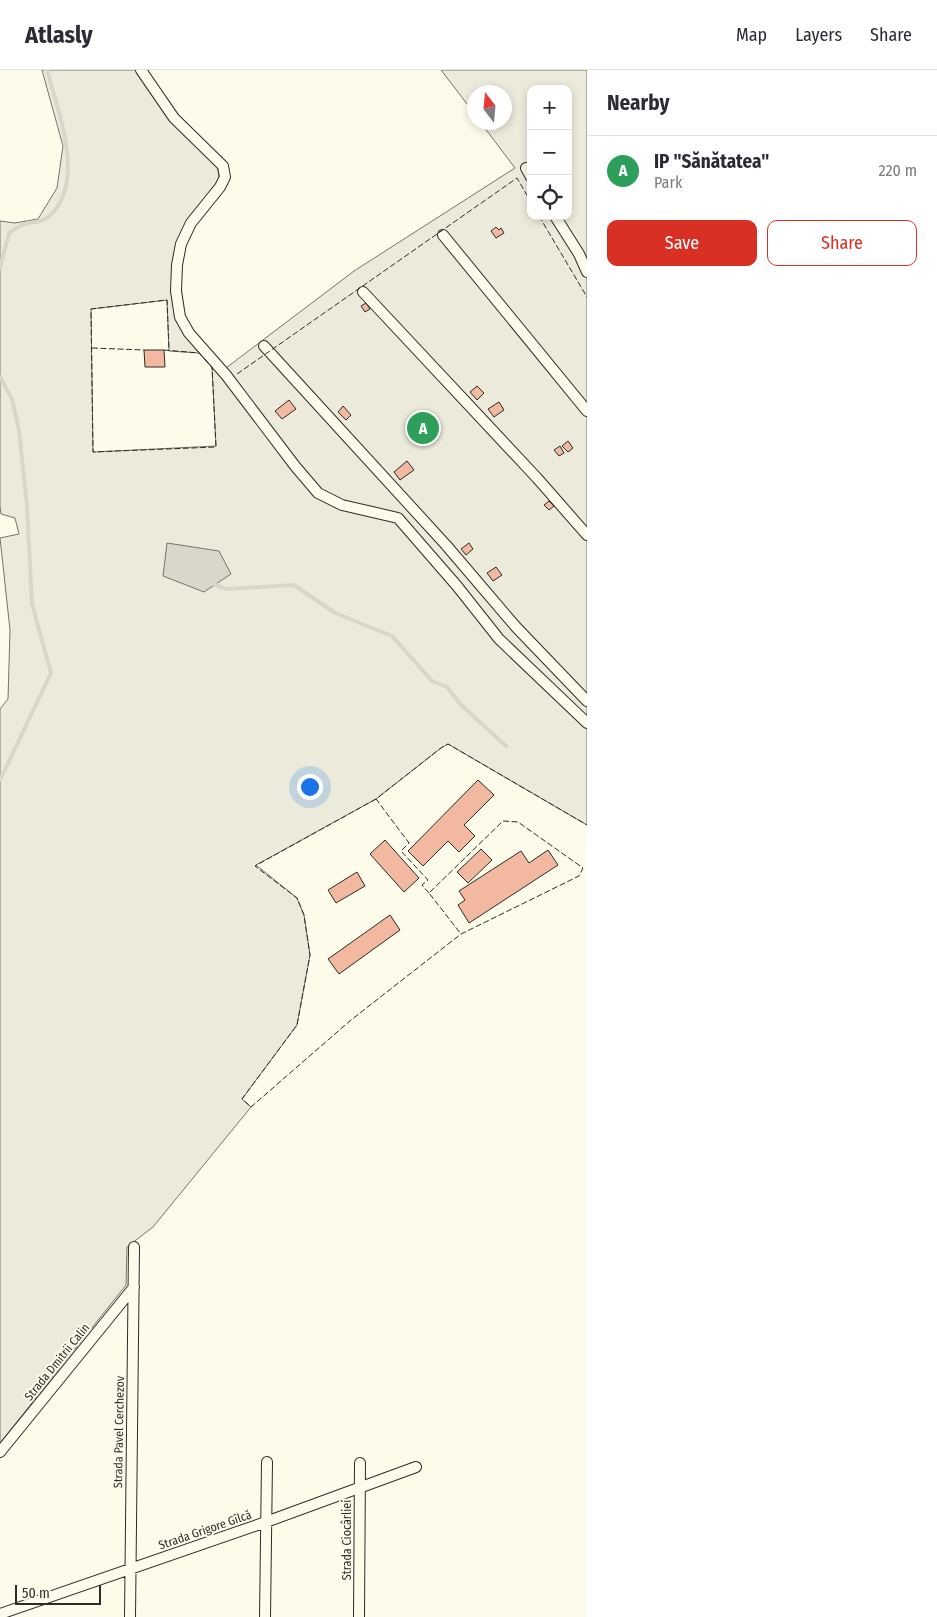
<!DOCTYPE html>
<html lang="en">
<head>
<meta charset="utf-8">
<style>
	body { margin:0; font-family:"Fira Sans Condensed",sans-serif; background:#f7f7f7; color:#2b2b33 }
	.controls { position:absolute; right:15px; top:15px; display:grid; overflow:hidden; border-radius:10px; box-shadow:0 2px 8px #0003 }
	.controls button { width:45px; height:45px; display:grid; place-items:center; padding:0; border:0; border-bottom:1px solid #e1e1e2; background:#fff; color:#2b2b33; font:25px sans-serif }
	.compass { position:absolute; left:467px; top:15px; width:45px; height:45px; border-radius:50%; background:#fff; box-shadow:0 2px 8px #0003; rotate:344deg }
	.scale { position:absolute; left:15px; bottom:12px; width:86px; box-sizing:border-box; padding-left:5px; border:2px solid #2b2b2b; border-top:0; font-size:14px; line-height:18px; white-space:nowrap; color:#2b2b2b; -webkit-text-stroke:4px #fdfbea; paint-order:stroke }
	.you { position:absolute; left:309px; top:716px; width:18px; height:18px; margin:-12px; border:4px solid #fff; border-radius:50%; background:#1a73e8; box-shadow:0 0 0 8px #1a73e833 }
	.badge { display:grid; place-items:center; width:32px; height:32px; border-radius:50%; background:#d93025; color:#fff; font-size:16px; font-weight:700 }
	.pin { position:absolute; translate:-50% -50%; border:2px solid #fff; box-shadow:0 1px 5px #0006 }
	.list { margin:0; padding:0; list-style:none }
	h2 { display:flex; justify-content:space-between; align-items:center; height:65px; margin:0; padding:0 20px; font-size:21px }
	h2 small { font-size:16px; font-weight:400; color:#7c7c81 }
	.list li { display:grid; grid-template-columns:32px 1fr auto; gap:15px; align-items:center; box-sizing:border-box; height:70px; padding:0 20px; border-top:1px solid #e1e1e2 }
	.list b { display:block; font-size:19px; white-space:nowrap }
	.list p { margin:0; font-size:16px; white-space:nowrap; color:#7c7c81 }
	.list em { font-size:16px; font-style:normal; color:#7c7c81 }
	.actions { display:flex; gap:10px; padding:15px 20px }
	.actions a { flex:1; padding:11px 0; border:1px solid #d93025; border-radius:10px; text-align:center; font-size:18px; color:#d93025 }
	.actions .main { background:#d93025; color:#fff }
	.icon { flex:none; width:28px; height:28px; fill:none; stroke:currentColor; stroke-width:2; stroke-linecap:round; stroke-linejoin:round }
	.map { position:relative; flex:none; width:587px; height:1547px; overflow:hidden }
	header { display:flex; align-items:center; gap:30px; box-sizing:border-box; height:70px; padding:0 25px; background:#fff; border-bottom:1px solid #e1e1e2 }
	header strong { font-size:24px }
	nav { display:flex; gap:28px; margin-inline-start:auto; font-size:18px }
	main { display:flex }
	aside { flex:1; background:#fff }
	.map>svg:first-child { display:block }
	.green { fill:#ecebdb; stroke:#74746e; fill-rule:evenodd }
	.water { fill:#d8d7c9; stroke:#74746e }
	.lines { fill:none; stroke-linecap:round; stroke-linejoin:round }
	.stream { stroke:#d8d7c9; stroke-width:4 }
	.building { fill:#f2b8a0; stroke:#2b2b2b }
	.minor-casing { stroke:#2b2b2b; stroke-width:12 }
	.minor { stroke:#fdfbea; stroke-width:10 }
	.fence { stroke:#2b2b2b; stroke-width:1; stroke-dasharray:6 2.5; stroke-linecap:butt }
	.labels { text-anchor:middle; stroke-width:4; stroke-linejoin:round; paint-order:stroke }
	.street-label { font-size:12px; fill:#2b2b2b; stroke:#fdfbea }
</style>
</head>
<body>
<header>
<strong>Atlasly</strong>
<nav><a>Map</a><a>Layers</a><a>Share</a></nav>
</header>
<main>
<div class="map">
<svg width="587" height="1547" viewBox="0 0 587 1547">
	<rect width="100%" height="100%" fill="#fdfbea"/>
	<path class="green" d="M42,0H137L217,95L219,107L217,116L202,133L173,198L184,264L199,283L169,281L167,230L91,239L93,382L216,376L212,297L219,292L226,298L354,201L515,98L481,53L504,52V22H474V43L441,0H587V755L448,674L441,678L376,729L256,795L297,828L304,845L310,885L297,955L242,1029L251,1037L153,1157L127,1177L126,1215L0,1373V639L8,629L10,560L0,468L19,464L15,448L1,444L0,437V151L15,153L38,149L57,118L63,76ZM531,19H568V146H531Z"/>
	<path class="water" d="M167,473L219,481L231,504L204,522L163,506Z"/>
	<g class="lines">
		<path class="stream" d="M0,198L9,163C13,161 17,157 22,155C29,152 41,153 47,148C88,115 58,42 47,0
			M0,307L12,329L19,360L27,436L32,534L51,603L0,710
			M215,515L227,519L294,515L335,543L392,566L432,611L447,617L461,635L506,676"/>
	</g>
	<path class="building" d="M496,157L499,160L501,158L504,163L496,168L491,161Z
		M366,233L370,239L365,242L361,236Z
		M144,280H164L165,297H145Z
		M477,316L484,323L477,330L470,322Z
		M289,330L296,339L282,349L275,341Z
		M499,332L504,340L494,347L488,339Z
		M343,336L351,345L346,350L338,342Z
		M568,371L573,378L568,382L562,376Z
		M560,376L564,383L559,386L554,380Z
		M407,391L414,400L400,410L394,402Z
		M549,431L554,436L549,440L544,435Z
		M469,473L473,479L466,485L461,479Z
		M496,497L502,505L493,511L487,503Z
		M478,710L494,725L464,755L475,766L459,782L448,771L423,796L408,781Z
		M385,770L419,808L404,822L370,784Z
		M481,779L492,790L468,813L457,802Z
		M548,780L558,795L469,853L458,835L465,830L459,821L521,781L529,793Z
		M357,802L365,816L336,833L328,820Z
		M390,845L400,860L339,904L328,889Z"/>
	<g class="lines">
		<g class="minor-casing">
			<path id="minor" d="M141,0L174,48L223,96L225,107L220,117L191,153L181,174L177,195L176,221L180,247L189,263L226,305L295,396L318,423L342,435L398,448L457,516L499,569L587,653
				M526,98L531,107
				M555,146L579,184L587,202
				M443,165L587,341
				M363,222L537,408L587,465
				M264,276L446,475L516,557L587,631
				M0,1382L134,1217
				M0,1544L266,1452L416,1397
				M130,1547L134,1177
				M265,1547L267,1392
				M359,1547L360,1393"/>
		</g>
		<use href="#minor" class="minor"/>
		<path class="fence" d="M539,146L587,227
			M92,278L144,280
			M164,280L199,283L212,297L216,377L93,382L91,239L167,230L169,281
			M237,304L517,108L531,132
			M376,729L255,796L297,828L304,845L310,885L297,955L242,1029L251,1037L351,950L461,864L579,806L583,798L518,752L503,751L429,823L461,864
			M429,823L422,815L428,810L401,781L409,773L376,729L441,678L448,674L587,755"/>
	</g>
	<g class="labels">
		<g class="street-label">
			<text transform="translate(57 1292) rotate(-51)" y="4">Strada Dmitrii Calin</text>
			<text transform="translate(119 1362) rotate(-89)" y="4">Strada Pavel Cerchezov</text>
			<text transform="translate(205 1460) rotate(-19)" y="4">Strada Grigore Gîlcă</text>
			<text transform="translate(347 1470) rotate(-90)" y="4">Strada Ciocârliei</text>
		</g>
	</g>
</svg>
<div class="controls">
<button>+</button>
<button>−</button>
<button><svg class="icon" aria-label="locate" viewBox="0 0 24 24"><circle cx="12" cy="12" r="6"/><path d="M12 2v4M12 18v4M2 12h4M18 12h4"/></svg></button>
</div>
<svg class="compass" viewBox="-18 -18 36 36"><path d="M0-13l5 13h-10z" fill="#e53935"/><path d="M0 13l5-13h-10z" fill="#7c7c81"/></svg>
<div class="scale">50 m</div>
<div class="you"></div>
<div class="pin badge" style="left:423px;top:358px;background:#2e9e5b">A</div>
</div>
<aside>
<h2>Nearby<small></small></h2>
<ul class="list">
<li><span class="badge" style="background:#2e9e5b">A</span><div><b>IP &quot;Sănătatea&quot;</b><p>Park</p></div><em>220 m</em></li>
</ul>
<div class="actions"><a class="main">Save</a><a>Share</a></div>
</aside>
</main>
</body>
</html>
